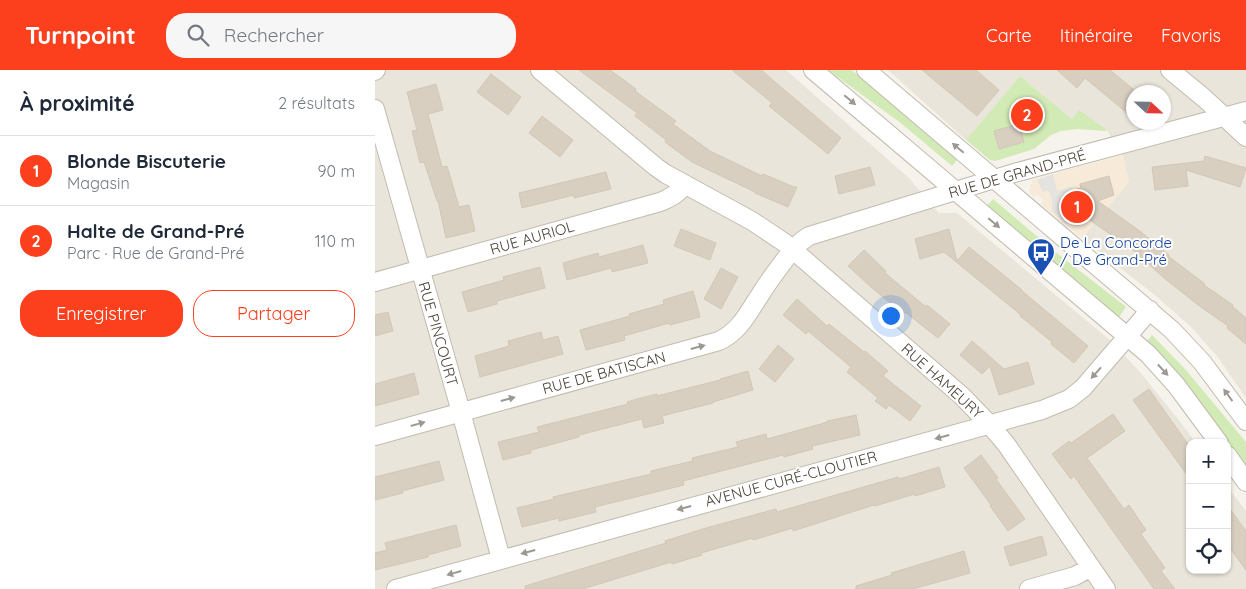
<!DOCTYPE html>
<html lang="fr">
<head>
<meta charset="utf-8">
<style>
	body { margin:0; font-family:Quicksand,sans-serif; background:#f6f6f7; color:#1f2937 }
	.controls { position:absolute; right:15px; bottom:15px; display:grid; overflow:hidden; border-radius:10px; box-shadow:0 1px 4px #0004 }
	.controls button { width:45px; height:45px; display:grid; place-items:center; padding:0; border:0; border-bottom:1px solid #e0e1e3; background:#fff; color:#1f2937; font:25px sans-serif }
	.compass { position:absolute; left:751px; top:15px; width:45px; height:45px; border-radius:50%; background:#fff; box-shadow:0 1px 4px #0004; rotate:112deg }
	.you { position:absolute; left:515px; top:245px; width:18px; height:18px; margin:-12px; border:4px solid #fff; border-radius:50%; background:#1a73e8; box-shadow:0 0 0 8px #1a73e833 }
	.badge { display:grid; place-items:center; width:32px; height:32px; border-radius:50%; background:#fc3f1d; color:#fff; font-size:16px; font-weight:700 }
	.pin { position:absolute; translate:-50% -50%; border:2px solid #fff; box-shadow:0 1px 5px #0006 }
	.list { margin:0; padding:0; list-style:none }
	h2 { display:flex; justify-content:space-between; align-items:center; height:65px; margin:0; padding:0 20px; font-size:21px }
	h2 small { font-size:16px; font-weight:400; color:#747a83 }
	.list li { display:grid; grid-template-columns:32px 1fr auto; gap:15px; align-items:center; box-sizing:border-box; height:70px; padding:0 20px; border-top:1px solid #e0e1e3 }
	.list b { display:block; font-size:19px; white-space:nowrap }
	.list p { margin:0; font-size:16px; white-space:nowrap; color:#747a83 }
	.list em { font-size:16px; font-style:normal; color:#747a83 }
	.actions { display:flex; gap:10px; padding:15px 20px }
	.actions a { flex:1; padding:11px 0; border:1px solid #fc3f1d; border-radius:20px; text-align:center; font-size:18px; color:#fc3f1d }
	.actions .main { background:#fc3f1d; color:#fff }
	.icon { flex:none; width:28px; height:28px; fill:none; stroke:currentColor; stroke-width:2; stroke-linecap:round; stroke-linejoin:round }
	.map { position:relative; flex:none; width:871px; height:519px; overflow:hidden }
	header { display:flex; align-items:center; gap:30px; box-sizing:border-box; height:70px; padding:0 25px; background:#fc3f1d; color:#fff }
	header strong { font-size:24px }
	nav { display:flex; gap:28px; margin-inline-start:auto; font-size:18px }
	.search { width:350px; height:45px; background:#f6f6f7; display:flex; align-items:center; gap:12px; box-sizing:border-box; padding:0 18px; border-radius:20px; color:#747a83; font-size:19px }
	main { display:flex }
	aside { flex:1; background:#fff }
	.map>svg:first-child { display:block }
	.residential { fill:#eae5da; fill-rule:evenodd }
	.commercial { fill:#f7ead8 }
	.green { fill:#d2eab5 }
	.parking { fill:#e5e3e0 }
	.building { fill:#d8cfc1; stroke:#d3c7b4 }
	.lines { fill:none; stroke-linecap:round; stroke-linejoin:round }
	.minor-casing { stroke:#c2bbae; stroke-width:20 }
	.minor { stroke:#fff; stroke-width:18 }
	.oneway { fill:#9c9892 }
	.labels { text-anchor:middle; stroke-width:4; stroke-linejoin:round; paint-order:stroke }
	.street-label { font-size:15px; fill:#4b4439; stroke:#fff }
	.transit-label { font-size:15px; fill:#164399; stroke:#fff; text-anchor:start }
</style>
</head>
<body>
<header>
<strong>Turnpoint</strong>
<div class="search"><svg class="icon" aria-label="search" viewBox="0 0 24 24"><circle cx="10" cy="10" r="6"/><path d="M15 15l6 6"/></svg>Rechercher</div>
<nav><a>Carte</a><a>Itinéraire</a><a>Favoris</a></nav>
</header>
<main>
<aside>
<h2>À proximité<small>2 résultats</small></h2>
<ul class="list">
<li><span class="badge">1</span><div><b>Blonde Biscuterie</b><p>Magasin</p></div><em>90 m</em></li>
<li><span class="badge">2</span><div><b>Halte de Grand-Pré</b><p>Parc · Rue de Grand-Pré</p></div><em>110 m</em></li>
</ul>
<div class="actions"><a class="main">Enregistrer</a><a>Partager</a></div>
</aside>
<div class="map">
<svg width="871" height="519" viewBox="0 0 871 519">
	<rect width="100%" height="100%" fill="#f6f3ec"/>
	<path class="residential" d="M0,0H411L534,108L564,143H582L736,271L765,302L803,349L821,373H815V500H852V416L871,441V519H0Z
		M513,0H871V328L842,286L815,256L781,226L707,168L754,112L748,85L731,59L697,49L645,6L591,70ZM758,22H788V52H758Z"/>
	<path class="commercial" d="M748,85L754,112L707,168L666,134L669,130L662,124L659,127L655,123V115L657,113L656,110Z"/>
	<path class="green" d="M453,0H477L582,90L577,96L527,54Z
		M645,6L697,49L704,40L731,59V61L702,59L686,61L676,65L659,79L620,91L615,90L591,70Z
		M618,129L683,184L750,236L751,237L744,247L612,136Z
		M777,265L810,299L871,372V397L804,305L772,271Z"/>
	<path class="parking" d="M678,104L682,121L697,117L702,134L698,136L702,150L691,154L677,141V129L675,124L672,120L668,122L662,110Z"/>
	<path class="building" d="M204,0H235L261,19L260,21L301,51L298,54L335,81L387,106L388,104L419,117H422L413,137L380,123V122L317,92L290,72L291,70L260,46L262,43Z
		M357,0H387L393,6L466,68L453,84L394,36L397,33Z
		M547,0H601L624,20L602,46Z
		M682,0H735L758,19V48L710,8L702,18Z
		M116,4L146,27L133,45L102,22Z
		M61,14L68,40L53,44L67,97L72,96L84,137L94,135L100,161L71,168L63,131H62L49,92L45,93L37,61L42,60L32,22Z
		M167,46L198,70L185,87L154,63Z
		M644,54L649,72L624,79L619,61Z
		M830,86L871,98L865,117L811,100L813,116L780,120L777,97L829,91Z
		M495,97L500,115L464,124L460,106Z
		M231,102L236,119L199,128V125L147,138L144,123Z
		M734,106L739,125L723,131L766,162L794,185L793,186L830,214L829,215L858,235L857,236L871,248V274L852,258L853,256L823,235L789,208L758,180L712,148L702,150L698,136L703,134L699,120L706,118L705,114Z
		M306,159L341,173L335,190L299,176Z
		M574,159L582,191L594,177L647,220V221L713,276L699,293L676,274L677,272L645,246L646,245L569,182L545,189L540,169Z
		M268,175L273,193L237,202L236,198L192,210L188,193L223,183L224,187Z
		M489,180L511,201L510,203L551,237L552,235L575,254L563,268L530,242L528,244L496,217L473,196Z
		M165,197L170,218L122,231V234L93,242L87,222L129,210L128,207Z
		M346,198L363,207L346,239L329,229Z
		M318,221L325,247L295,255L294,253L249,266L250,270L211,280L205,260L255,246L254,244L289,234L288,230Z
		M422,229L452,256L454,254L489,282L490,281L513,301L508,306L546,336L535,351L514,335L511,339L500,331L503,328L472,302L476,297L433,261L431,264L408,245Z
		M13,242L18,261L0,266V245Z
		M166,262L168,270L183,266L188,284L105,307L100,286L134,276L133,271Z
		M597,271L629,299L653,292L659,314L624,325L615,296L607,304L585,285Z
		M403,275L419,289L400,312L384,299Z
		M373,301L378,320L338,332V333L287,346L289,353L269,358L267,349L204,365V367L156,380V383L128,390L123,372L164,362L162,357L253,334L252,332L262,329L282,324V326L345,310V309Z
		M39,303L44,324L0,336V314Z
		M774,319L815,377V409L758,330Z
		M738,344L750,361L712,388L749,439L754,435L771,460L766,464L790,498L786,501L800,519H779L699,406L696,409L677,384L694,371L696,373Z
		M481,345L485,365L437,376L438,379L409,387L408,385L308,411L309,415L220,437L221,442L184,451V448L147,457L142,438L179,429L178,427L276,404V401L318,391L317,388L363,377L361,372L391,364L392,369L453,352L452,351Z
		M606,385L623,408L621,409L650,449L633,461L615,436L616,435L589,398Z
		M64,391L69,410L27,421L28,423L0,430V407Z
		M564,397L570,417L540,426V424L500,436L499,435L418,461V458L378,470V468L326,483L327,485L297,494L296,492L208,519H150V516L291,473L290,471L331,458L401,439L402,442L523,407L524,409Z
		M852,435L871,461V500L852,474Z
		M81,455L86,476L53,485V487L0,500V483L12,480L10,473Z
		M667,466L672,485L635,496L629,477Z
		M589,481L595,503L538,519H481V516L517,505L516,503Z"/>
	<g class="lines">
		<g class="minor-casing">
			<path id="minor" d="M165,0L281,97L291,104L377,151L410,173L587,326L614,354L631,374L731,519
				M438,0L773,284L801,315L844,373
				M491,0L797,260L827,292L871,351
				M795,0L829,28L871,67
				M0,1L1,0
				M0,39L86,342L126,489
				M0,212L285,132C295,128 303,124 309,115
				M0,366L344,271C365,261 373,243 385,225C393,212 402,200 412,187C418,179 424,172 434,166L639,103L871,41
				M852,385L871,412
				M21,519L667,340L694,329L708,318L775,240
				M654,519L700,506L716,497"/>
		</g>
		<use href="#minor" class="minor"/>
	</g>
	<defs><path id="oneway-solid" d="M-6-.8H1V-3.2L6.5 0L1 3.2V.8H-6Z" transform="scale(1.25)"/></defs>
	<g class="oneway">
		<use href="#oneway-solid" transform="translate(475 30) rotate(40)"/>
		<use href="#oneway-solid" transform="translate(583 78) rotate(-140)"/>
		<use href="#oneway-solid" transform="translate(619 153) rotate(40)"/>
		<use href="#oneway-solid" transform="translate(323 277) rotate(-15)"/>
		<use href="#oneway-solid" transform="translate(788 300) rotate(47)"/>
		<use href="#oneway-solid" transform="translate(721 303) rotate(132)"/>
		<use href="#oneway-solid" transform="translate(853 325) rotate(-126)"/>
		<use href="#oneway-solid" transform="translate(133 329) rotate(-15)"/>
		<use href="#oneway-solid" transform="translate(43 354) rotate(-16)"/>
		<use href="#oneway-solid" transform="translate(567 367) rotate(165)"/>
		<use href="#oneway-solid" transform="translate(309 438) rotate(165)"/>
		<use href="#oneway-solid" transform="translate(153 482) rotate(165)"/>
		<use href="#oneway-solid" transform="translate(79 503) rotate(164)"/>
	</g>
	<defs>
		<g id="bus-pin" transform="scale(1.4375)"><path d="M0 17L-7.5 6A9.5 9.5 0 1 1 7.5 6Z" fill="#1a4fb4" stroke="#fff"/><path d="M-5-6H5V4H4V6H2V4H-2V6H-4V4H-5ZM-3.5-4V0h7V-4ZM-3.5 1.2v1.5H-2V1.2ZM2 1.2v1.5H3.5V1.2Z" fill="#fff"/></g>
	</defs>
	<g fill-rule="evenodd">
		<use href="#bus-pin" x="666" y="182"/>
	</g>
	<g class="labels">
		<g class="street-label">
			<text transform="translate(642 104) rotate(-16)" y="5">RUE DE GRAND-PRÉ</text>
			<text transform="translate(157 168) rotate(-16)" y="5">RUE AURIOL</text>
			<text transform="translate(63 264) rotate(74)" y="5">RUE PINCOURT</text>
			<text transform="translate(229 303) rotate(-15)" y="5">RUE DE BATISCAN</text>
			<text transform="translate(567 311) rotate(42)" y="5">RUE HAMEURY</text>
			<text transform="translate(416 409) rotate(-15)" y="5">AVENUE CURÉ-CLOUTIER</text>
		</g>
		<g class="transit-label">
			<text x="685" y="178">De La Concorde<tspan x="685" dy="17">/ De Grand-Pré</tspan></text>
		</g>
	</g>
</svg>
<div class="controls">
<button>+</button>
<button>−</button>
<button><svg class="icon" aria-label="locate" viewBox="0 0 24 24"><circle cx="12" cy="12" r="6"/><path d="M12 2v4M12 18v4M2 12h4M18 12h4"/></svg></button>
</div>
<svg class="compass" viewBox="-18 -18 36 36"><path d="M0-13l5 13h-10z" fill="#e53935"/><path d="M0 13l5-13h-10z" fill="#747a83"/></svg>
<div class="you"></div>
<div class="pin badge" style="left:702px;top:137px">1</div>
<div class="pin badge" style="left:652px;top:45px">2</div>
</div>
</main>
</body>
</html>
